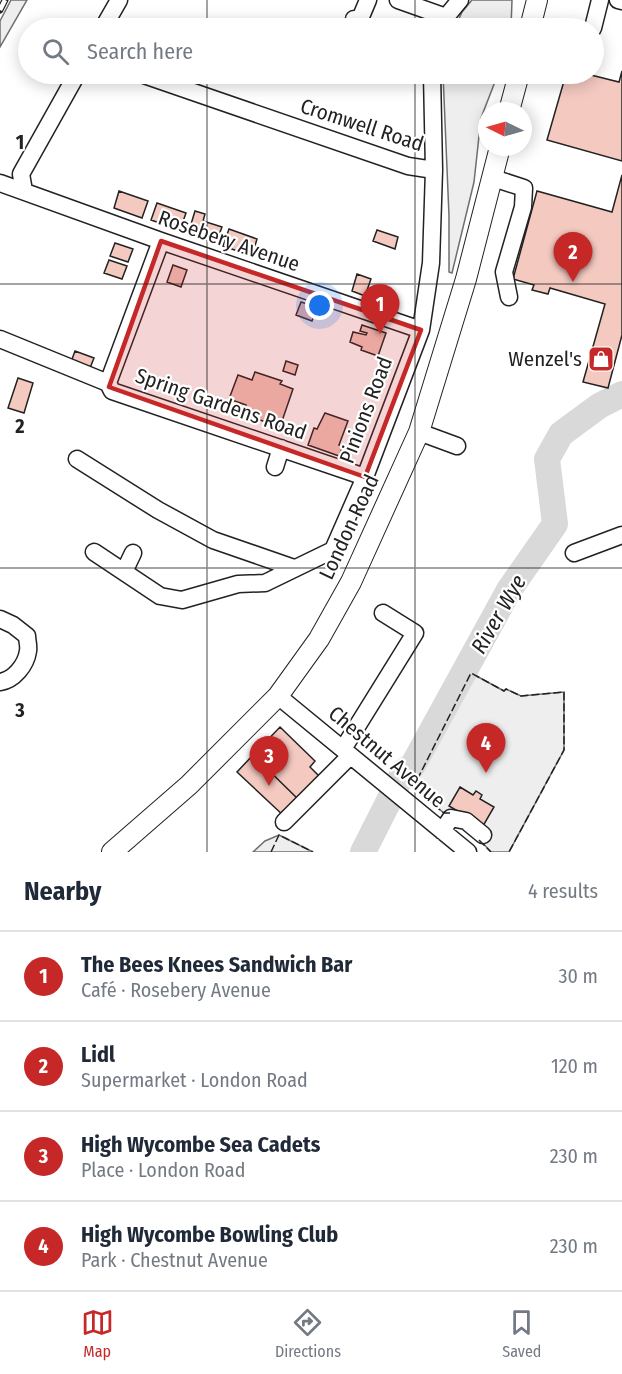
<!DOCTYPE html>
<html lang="en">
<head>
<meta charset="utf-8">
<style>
	body { margin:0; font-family:"Fira Sans Condensed",sans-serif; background:#f6f6f7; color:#1f2937 }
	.compass { position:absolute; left:478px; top:102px; width:54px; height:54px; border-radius:50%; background:#fff; box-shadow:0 3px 15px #0003; rotate:275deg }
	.you { position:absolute; left:320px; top:306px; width:21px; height:21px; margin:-15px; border:4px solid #fff; border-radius:50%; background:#1a73e8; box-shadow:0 0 0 9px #1a73e833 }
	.badge { display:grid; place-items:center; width:39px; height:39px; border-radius:50%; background:#c62828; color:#fff; font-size:20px; font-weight:700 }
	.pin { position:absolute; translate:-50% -50px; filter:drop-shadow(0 2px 3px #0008) }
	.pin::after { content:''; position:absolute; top:32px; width:21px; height:18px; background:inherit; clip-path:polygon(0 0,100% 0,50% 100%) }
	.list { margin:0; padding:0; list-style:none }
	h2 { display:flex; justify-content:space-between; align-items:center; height:78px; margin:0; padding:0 24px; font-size:26px }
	h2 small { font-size:20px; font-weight:400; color:#747a83 }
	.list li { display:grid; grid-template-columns:39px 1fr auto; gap:18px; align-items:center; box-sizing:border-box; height:90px; padding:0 24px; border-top:2px solid #e0e1e3 }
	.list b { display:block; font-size:22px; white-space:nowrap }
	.list p { margin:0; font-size:20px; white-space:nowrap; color:#747a83 }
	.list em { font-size:20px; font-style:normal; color:#747a83 }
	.icon { flex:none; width:33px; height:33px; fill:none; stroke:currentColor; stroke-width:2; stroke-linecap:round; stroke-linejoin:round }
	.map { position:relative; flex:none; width:622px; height:852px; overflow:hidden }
	.search { position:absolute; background:#fff; box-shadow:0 3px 15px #0003; left:18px; right:18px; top:18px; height:66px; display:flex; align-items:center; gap:15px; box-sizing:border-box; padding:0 21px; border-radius:33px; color:#747a83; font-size:22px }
	.sheet { height:438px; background:#fff }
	nav { display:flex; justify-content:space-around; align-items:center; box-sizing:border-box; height:84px; border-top:2px solid #e0e1e3; background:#fff; font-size:16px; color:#747a83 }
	nav a { display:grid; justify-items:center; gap:3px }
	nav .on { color:#c62828 }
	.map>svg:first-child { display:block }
	.green { fill:#eee; stroke:#6f6f6f; stroke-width:1.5 }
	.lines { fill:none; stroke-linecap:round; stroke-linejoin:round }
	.river { stroke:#d9d9d9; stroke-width:26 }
	.building { fill:#f3c9c0; stroke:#222; stroke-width:1.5 }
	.minor-casing { stroke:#222; stroke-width:19 }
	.major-casing { stroke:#222; stroke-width:22 }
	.minor { stroke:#fff; stroke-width:16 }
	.major { stroke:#fff; stroke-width:20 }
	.rail-casing { stroke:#222; stroke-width:7 }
	.rail { stroke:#fff; stroke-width:4.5; stroke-dasharray:14; stroke-linecap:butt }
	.fence { stroke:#222; stroke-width:1.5; stroke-dasharray:8 3; stroke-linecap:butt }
	.marked { fill:#c62828; fill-opacity:0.2; stroke:#c62828; stroke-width:4.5; stroke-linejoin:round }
	.grid { fill:none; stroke:#222; stroke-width:1.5; stroke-opacity:0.55 }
	.labels { text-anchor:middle; stroke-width:4.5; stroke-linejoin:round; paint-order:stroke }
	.street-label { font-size:21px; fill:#222; stroke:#fff }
	.poi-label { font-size:21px; fill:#222; stroke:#fff; text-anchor:end }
	.water-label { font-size:22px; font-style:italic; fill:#222; stroke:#fff }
	.grid-label { font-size:20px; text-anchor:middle; font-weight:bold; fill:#222; stroke:#fff; stroke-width:4.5; stroke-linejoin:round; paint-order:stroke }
</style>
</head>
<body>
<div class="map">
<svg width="622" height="852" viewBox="0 0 622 852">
	<rect width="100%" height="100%" fill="#fff"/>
	<path class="green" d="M11,0H27L0,47V21Z
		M472,0H512L511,28H455L462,12Z
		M443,74H498L481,118L474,182L452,273L449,272V216Z
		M471,673L504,691L506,689L521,696L564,692V750L509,852H491L456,814L444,813L413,788Z
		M279,835L313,852H253L265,841Z"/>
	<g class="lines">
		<path class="river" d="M363,852L404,771L413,765L509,590L555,524L547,459L561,434L599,406L622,394"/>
	</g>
	<path class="building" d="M622,71V161L547,140L566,74H587L619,82Z
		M622,175V335L608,388L583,382L605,304L550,288L548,294L532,290L534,285L513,279L537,191L612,212Z
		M119,191L148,201L142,218L114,208Z
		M157,203L186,213L180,230L151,220Z
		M195,211L205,214L203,221L222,227L216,243L188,234Z
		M229,229L257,239L252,256L223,246Z
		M377,230L398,237L395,249L373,241Z
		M115,243L133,249L128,262L110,256Z
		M109,260L127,266L122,279L104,273Z
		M173,265L187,270L181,287L167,282Z
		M357,274L371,279L365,296L352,291Z
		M301,302L317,307L312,321L296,315Z
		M362,325L386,333L378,356L361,350L362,347L350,342L353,332L366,335L367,333L360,331Z
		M75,351L94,358L90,368L71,362Z
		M286,361L298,365L295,375L283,371Z
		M255,372L282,381L280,384L293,389L280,427L243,414L246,405L229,399L238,375L252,380Z
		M18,378L33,383L24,413L8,408Z
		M325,413L348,421L339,445L343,446L339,456L308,445L314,428L317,429Z
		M280,727L315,761L310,767L322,779L300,801L253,755Z
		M253,755L300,801L285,817L237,772Z
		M460,787L473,795L476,791L482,795L480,799L494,807L483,826L449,806Z"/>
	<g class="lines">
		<g class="minor-casing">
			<path id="minor" d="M398,0L446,17
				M618,0L622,1
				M354,19H360L368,0
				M103,28L119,0
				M442,28L446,17L460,0
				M593,28L600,0
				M141,74L408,166L434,170
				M493,178L524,188L523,207L504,272L509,297
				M0,183L161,241L421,330
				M24,191L21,174L77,74
				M161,241L108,383L112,391L365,477
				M0,339L108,383
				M419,432L457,446
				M77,459L158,510L213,540L294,568
				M275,467L281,448
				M333,550L365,477L421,330L431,263L434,170L432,74
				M94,552L160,596L182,600L238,584L265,583L333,550
				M574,553L622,535
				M124,572L133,553
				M0,619L13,625L27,636C27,640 29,646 28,651C26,665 14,680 0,682
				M278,696L468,852
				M343,749L415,633L383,613
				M284,822L350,756
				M442,831L451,818L466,821L483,835"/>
		</g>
		<g class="major-casing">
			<path id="major" d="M530,28L537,0
				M509,111L519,74
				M112,852L189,785L278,696L319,639L351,582L419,432L466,279L500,147"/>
		</g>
		<use href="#minor" class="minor"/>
		<use href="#major" class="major"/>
		<g class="rail-casing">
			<path id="rail" d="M0,10L5,0"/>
		</g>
		<use href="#rail" class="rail"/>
		<path class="fence" d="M450,813H444L413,788L471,673L504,691L506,689L521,696L564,692V750L509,852
			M479,840L491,852
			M271,852L279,835L313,852"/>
	</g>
	<path class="marked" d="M161,241L421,330L365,477L109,387Z"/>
	<path class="grid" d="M207,0V28M415,0V28M207,74V852M415,74V852M0,284H622M0,568H622"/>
	<defs>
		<g id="shop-square" transform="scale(1.35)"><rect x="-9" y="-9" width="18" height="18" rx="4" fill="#c62828" stroke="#fff"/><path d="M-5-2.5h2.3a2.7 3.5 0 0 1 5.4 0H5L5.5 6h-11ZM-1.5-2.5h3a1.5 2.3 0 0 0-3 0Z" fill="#fff"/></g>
	</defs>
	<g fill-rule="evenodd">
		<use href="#shop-square" x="601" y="359"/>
	</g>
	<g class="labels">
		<g class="street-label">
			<text transform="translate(362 125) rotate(18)" y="7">Cromwell Road</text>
			<text transform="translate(229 241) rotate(19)" y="7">Rosebery Avenue</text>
			<text transform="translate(221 404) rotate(19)" y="7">Spring Gardens Road</text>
			<text transform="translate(366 410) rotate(-69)" y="7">Pinions Road</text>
			<text transform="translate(349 527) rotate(-65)" y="7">London Road</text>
			<text transform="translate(387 757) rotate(40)" y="7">Chestnut Avenue</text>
		</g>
		<g class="poi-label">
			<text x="582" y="366">Wenzel's</text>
		</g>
		<g class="water-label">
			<text transform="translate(498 614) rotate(-60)" y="8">River Wye</text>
		</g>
	</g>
	<g class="grid-label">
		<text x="20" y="149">1</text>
		<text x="20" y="433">2</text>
		<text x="20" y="717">3</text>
	</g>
</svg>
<svg class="compass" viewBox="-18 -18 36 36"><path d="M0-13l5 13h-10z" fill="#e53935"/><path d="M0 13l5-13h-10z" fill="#747a83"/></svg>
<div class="you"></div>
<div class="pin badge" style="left:380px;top:334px">1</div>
<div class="pin badge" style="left:573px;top:282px">2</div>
<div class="pin badge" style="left:269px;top:786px">3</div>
<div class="pin badge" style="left:486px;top:773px">4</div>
<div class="search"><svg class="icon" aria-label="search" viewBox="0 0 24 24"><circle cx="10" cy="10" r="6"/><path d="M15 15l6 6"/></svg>Search here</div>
</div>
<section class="sheet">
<h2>Nearby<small>4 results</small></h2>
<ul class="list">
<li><span class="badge">1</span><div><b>The Bees Knees Sandwich Bar</b><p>Café · Rosebery Avenue</p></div><em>30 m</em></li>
<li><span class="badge">2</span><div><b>Lidl</b><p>Supermarket · London Road</p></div><em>120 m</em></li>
<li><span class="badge">3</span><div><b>High Wycombe Sea Cadets</b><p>Place · London Road</p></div><em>230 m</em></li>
<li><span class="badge">4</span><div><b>High Wycombe Bowling Club</b><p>Park · Chestnut Avenue</p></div><em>230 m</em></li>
</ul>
</section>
<nav>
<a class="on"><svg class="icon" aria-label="map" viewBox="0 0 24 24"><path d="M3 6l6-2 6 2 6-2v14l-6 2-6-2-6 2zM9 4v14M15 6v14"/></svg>Map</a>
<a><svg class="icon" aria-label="directions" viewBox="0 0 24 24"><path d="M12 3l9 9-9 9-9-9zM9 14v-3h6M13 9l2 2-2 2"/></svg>Directions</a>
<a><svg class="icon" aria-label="saved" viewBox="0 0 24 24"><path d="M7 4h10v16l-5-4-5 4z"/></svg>Saved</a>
</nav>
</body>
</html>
